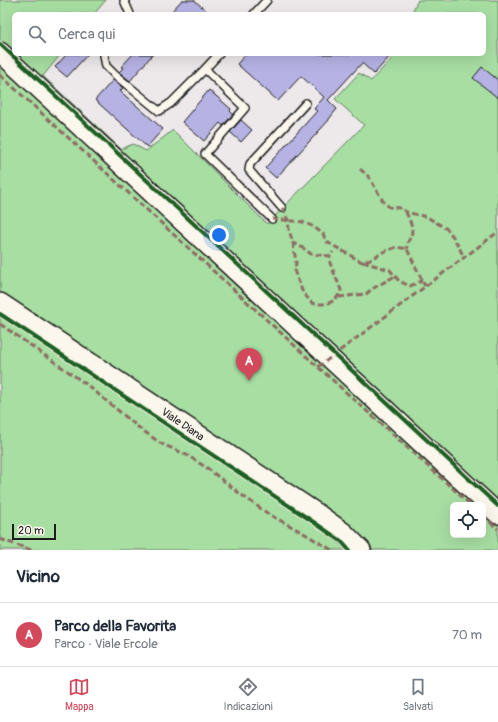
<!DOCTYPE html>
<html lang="it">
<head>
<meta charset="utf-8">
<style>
	body { margin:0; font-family:Pangolin,sans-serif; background:#f2f2f3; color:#1f2937 }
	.controls { position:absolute; right:12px; bottom:12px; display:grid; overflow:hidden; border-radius:6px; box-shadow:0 4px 16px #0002 }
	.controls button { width:36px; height:36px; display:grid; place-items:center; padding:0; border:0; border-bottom:1px solid #e0e1e3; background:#fff; color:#1f2937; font:20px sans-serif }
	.scale { position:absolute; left:12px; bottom:10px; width:44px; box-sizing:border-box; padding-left:4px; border:2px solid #1c1c1c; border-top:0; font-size:11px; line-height:14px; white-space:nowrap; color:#1c1c1c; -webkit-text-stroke:3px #fbf7ec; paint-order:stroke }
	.you { position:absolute; left:219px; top:235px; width:14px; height:14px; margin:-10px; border:3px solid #fff; border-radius:50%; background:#1a73e8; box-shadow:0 0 0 6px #1a73e833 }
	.badge { display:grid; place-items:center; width:26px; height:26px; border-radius:50%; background:#d1495b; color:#fff; font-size:13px; font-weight:700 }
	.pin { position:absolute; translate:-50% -33px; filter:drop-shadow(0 1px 2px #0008) }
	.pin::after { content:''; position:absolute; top:21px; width:14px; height:12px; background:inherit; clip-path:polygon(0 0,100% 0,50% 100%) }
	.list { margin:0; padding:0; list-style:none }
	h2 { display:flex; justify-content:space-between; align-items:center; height:52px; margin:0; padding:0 16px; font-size:17px }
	h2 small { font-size:13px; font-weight:400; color:#747a83 }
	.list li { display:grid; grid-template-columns:26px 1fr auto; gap:12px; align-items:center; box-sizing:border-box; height:64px; padding:0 16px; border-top:1px solid #e0e1e3 }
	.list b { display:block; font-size:15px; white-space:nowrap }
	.list p { margin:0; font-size:13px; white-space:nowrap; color:#747a83 }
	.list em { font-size:13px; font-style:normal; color:#747a83 }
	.icon { flex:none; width:22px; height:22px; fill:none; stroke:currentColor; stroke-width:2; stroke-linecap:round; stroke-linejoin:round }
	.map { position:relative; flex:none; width:498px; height:550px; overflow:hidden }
	.search { position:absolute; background:#fff; box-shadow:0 4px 16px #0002; left:12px; right:12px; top:12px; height:44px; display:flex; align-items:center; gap:10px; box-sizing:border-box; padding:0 14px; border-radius:6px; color:#747a83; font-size:15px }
	.sheet { height:116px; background:#fff }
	nav { display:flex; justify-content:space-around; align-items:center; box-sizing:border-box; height:56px; border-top:1px solid #e0e1e3; background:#fff; font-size:11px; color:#747a83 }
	nav a { display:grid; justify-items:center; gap:2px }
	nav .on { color:#d1495b }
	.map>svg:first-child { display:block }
	.green { fill:#a7dea2; stroke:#627d5f; fill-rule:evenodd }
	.building { fill:#b6b2e4; stroke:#1c1c1c }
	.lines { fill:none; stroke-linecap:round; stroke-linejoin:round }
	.lane-casing { stroke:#1c1c1c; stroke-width:10 }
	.secondary-casing { stroke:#1c1c1c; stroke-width:22 }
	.lane { stroke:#fbf7ec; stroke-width:7 }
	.secondary { stroke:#fbf7ec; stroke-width:19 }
	.quiet { stroke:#8d6e63; stroke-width:3; stroke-dasharray:6 3; stroke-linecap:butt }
	.cycleway-casing { stroke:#fbf7ec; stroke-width:6 }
	.cycleway { stroke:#1b5e20; stroke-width:4 }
	.labels { text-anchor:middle; stroke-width:3; stroke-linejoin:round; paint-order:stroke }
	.street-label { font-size:11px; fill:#1c1c1c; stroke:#fbf7ec }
</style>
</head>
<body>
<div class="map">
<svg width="498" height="550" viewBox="0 0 498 550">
	<rect width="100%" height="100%" fill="#ede9ea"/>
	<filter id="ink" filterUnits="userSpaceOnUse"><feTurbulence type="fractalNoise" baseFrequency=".025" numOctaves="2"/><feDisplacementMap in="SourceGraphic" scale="8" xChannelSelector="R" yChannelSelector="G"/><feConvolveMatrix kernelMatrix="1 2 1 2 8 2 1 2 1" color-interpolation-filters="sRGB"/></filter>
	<g filter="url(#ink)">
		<path class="green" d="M0,0H106L94,14H14V54H61L43,76L121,149L133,144L146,151L173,130L267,224L364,125L335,99L359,73L371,81L396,54H484V14H411L418,0H498V550H0ZM453,505H483V535H453Z"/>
		<path class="building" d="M182,0H194L210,14H169Z
			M67,54H88L67,77L55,67Z
			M133,54H153L130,81L119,72L123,68L121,67Z
			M246,54H392L374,74L362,63L328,100L337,109L329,119V120L276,178L265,168L317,111L314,109L324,97L301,76L278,101L237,64Z
			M482,67L498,80V98L473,78Z
			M113,80L123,88L120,91L163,129L147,147L95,100Z
			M209,90L231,109L230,111L233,114L223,126L220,123L204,141L182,122Z
			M241,120L252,130L241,142L230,132Z"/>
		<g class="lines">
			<g class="lane-casing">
				<path id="lane" d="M124,0L130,14
					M254,14L267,0
					M105,54L104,56L106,66L115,75L159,111L171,103L205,69
					M219,54L205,69L245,108L205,154L272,219
					M282,208L249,170L250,164L306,103"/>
			</g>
			<g class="secondary-casing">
				<path id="secondary" d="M0,52L498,514
					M0,303L319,515L344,533L361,550"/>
			</g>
			<use href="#lane" class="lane"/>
			<use href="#secondary" class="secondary"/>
			<path class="quiet" d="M0,75L318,367L471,505
				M360,169L369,177L383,201L389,207L401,208L406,212L427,217L447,229L454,238L464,257
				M282,208L288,220L289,230L293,243L303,248L311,254L330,256L333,252
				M406,212C409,219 414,228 411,236C409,241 406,243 407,249
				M272,219L303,222L314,227L323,234L327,242L362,262L371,259L383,252L397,247L407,249L425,286
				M293,243L296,262L295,273L303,293L312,303C325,306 337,303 341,290L330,263V256
				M363,262L390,270L399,281L410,286L422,281
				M339,297L366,294L372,289L395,276
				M0,324L86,384L138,427L160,443L185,454L207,468L243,496L270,515L300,531L332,550
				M318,367L498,232
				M483,516L498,529
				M0,539L31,550"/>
			<g class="cycleway-casing">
				<path id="cycleway" d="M0,44L498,506
					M0,314L315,523L341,541L349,550"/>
			</g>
			<use href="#cycleway" class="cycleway"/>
		</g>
	</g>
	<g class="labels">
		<g class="street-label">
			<text transform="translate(183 424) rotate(34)" y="4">Viale Diana</text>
		</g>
	</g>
</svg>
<div class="controls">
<button><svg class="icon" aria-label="locate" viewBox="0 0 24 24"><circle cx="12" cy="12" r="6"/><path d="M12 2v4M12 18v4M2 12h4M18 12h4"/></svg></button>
</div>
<div class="scale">20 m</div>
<div class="you"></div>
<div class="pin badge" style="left:249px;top:381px">A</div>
<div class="search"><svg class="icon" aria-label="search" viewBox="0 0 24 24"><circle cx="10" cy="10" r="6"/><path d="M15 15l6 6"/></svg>Cerca qui</div>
</div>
<section class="sheet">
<h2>Vicino<small></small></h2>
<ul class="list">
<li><span class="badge">A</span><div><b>Parco della Favorita</b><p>Parco · Viale Ercole</p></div><em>70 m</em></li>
</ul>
</section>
<nav>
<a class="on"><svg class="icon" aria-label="map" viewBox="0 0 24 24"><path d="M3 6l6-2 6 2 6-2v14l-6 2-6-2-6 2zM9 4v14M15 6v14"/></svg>Mappa</a>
<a><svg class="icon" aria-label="directions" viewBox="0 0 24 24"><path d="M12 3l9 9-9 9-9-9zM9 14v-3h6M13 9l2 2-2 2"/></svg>Indicazioni</a>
<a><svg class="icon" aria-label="saved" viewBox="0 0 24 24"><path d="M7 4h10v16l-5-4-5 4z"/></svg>Salvati</a>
</nav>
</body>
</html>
